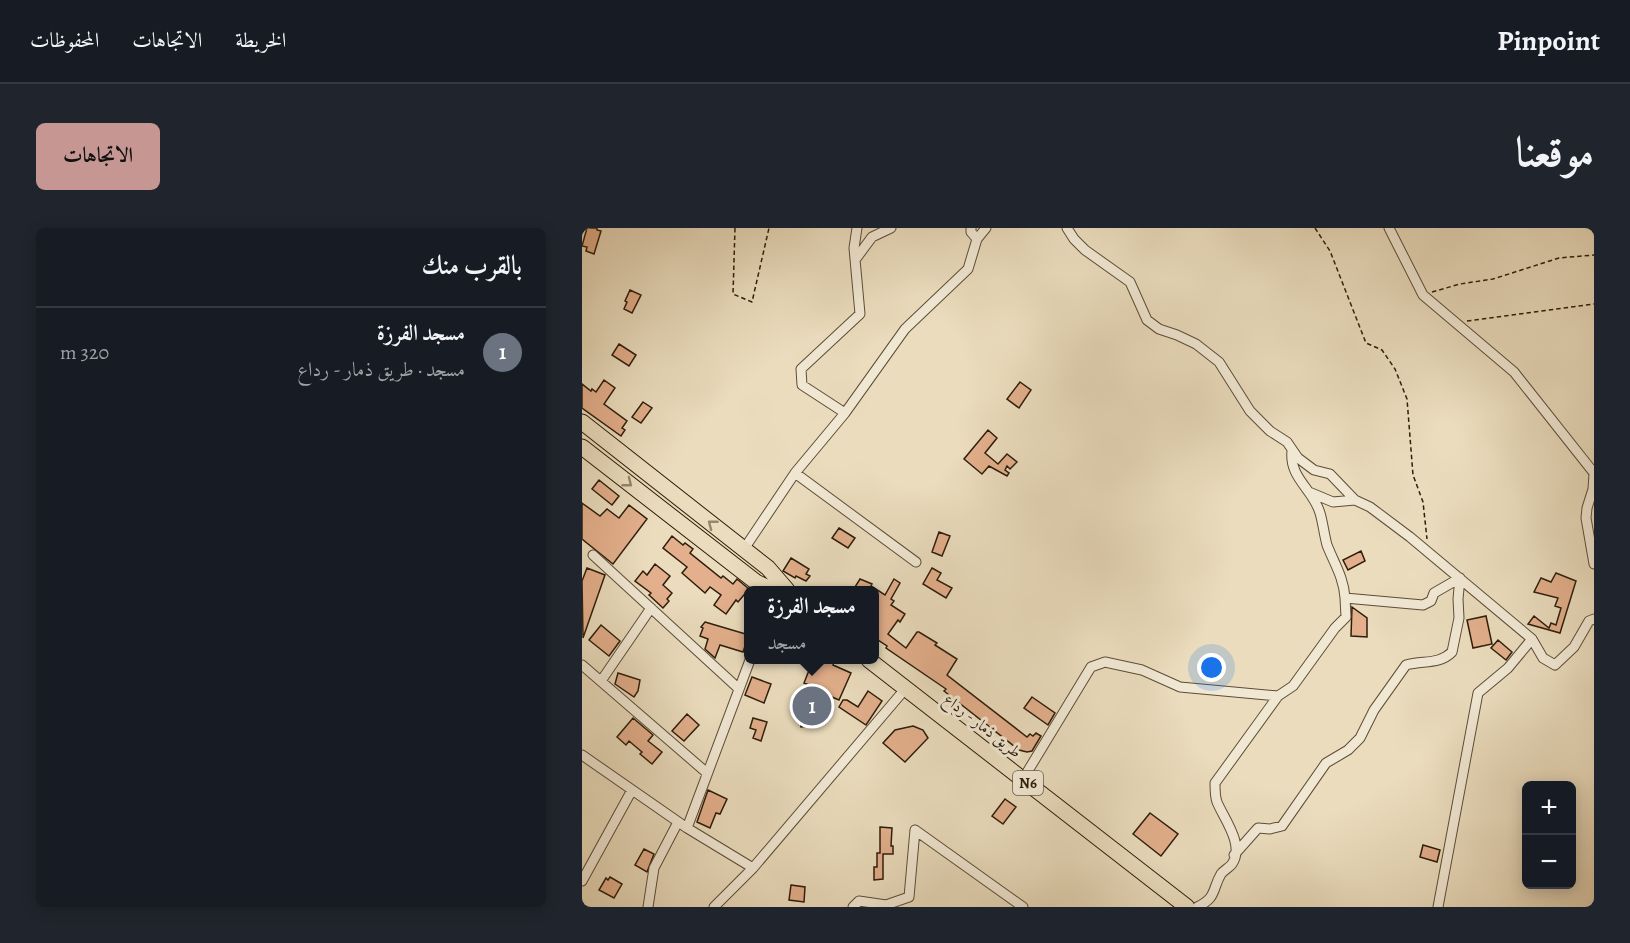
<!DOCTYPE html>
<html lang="ar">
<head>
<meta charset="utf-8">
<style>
	body { margin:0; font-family:Alegreya,Amiri,serif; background:#20242c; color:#f1f3f6; direction:rtl }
	.controls { position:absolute; right:18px; bottom:18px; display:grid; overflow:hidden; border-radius:9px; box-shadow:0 3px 15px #0003 }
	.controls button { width:54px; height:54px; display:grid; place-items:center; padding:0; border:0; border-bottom:2px solid #363941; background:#171b24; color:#f1f3f6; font:30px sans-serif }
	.you { position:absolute; left:630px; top:440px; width:21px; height:21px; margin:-15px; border:4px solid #fff; border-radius:50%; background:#1a73e8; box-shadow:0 0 0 9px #1a73e833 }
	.badge { display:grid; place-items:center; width:39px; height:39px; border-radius:50%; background:#c59692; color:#fff; font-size:20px; font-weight:700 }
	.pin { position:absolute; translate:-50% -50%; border:3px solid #fff; box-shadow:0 2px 6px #0006 }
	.popup { position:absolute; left:162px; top:358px; width:135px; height:78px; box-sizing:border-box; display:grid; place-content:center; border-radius:9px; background:#171b24; filter:drop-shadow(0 2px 4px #0005); font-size:20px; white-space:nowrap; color:#9ea1a6 }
	.popup b { font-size:22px; color:#f1f3f6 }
	.popup::after { content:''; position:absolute; left:50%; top:100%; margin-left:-12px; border:12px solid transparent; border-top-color:#171b24 }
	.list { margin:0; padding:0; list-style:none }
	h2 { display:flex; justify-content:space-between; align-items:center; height:78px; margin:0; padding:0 24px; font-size:26px }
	h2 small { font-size:20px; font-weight:400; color:#9ea1a6 }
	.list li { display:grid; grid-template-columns:39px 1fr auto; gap:18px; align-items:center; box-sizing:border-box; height:90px; padding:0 24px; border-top:2px solid #363941 }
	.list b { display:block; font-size:22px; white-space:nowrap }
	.list p { margin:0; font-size:20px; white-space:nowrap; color:#9ea1a6 }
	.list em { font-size:20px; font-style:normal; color:#9ea1a6 }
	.map { position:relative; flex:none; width:1012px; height:679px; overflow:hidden; direction:ltr; border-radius:9px }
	header { display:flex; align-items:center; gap:36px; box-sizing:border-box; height:84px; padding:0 30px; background:#171b24; border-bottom:2px solid #363941 }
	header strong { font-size:28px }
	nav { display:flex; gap:33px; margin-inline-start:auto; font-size:21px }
	.intro { display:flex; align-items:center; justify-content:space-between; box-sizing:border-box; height:144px; padding:0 36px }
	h1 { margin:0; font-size:42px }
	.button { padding:15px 27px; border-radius:9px; background:#c59692; color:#111; font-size:21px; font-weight:700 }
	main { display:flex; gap:36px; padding:0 36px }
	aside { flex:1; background:#171b24; border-radius:9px; box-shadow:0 3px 15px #0003 }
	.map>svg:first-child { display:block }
	.building { fill:#e3af8c; stroke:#2d1d0a; stroke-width:1.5 }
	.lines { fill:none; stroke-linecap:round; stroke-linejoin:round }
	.street-casing { stroke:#5c4d37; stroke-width:11 }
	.primary-casing { stroke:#2d1d0a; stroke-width:17 }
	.path { stroke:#2d1d0a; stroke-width:1.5; stroke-dasharray:4.5 3; stroke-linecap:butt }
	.street { stroke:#f1e8d4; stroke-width:9 }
	.primary { stroke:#eadcbd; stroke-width:15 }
	.oneway { stroke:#95866c }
	.labels { text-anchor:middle; stroke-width:6; stroke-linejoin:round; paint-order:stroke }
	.shield { fill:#f1e8d4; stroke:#685a47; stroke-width:1.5 }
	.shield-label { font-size:15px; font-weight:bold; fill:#2d1d0a }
	.street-label { font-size:16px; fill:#2d1d0a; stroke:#f1e8d4 }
</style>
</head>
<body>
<header>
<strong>Pinpoint</strong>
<nav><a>الخريطة</a><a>الاتجاهات</a><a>المحفوظات</a></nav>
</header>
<div class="intro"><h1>موقعنا</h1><a class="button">الاتجاهات</a></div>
<main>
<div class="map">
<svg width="1012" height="679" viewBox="0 0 1012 679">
	<rect width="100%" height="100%" fill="#eadcbd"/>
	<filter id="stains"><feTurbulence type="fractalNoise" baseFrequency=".00333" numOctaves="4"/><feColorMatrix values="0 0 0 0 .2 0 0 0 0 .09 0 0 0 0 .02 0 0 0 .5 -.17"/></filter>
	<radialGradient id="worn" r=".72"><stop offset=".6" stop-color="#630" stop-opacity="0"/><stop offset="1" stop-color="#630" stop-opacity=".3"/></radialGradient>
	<path class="building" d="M5,0H15V2L19,3L12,26L4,23L5,19L0,18Z
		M48,62L59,67L50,85L42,81L45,74L43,73Z
		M37,116L54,127L47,138L30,127Z
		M22,152L33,160L22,176L45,193L40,200L43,202L39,208L0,180V156L9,163L10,161L14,164Z
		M438,154L449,162L437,180L425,171Z
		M61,174L70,180L59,195L50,189Z
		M406,202L415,210L403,225L416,236L425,226L435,234L428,241L425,238L423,242L427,245L425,248L407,238L400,246L382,231Z
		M17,252L37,268L30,277L10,261Z
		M0,275L18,288L25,281L37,290L47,277L65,291L31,336L0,311Z
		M257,300L273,310L266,320L250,310Z
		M357,304L368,308L360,328L350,324Z
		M90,308L101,317L103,315L111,321L108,325L139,350L141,348L151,356L155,351L167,361L156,374L154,372L144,386L132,377L139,367L128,359L123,365L100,345L105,339L81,320Z
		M779,323L783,333L766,342L761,332Z
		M209,330L227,341L224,346L228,348L224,353L214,348L213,350L201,343Z
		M73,336L88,348L81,357L90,365L85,371L87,373L81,380L67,367L69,365L53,353L61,343L65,347Z
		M5,340L23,347L1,410L0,353Z
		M350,340L359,345L355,352L370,360L364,370L341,356Z
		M974,345L994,353L978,405L946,396L952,388L967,400L969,395L974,397L979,380L973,378L976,370L952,364L959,350L969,354Z
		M278,351L290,356L289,358L303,367L312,351L318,355L309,371L312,373L309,377L323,386L318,394L316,392L306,406L324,420L335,404H337L355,415L353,417L375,431L365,447L445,509L448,506L451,508L454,505L459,508L450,523L445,524L437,522L362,463L364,461L304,420L305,418L293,410V363H279L273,359Z
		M770,379L785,390V409L769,408Z
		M904,388L910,416L891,420L885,392Z
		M123,394L167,407L161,424L138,417L133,430L123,421L126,411L118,408L121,400L119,399Z
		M19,397L38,413L27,428L7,412Z
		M916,412L930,424L924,432L909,420Z
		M231,432H253L251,437L269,445L257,472L243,466L244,464L222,455Z
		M36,445L58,452L56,463L52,469L33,456Z
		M170,449L189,456L182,475L163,467Z
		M286,463L300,473L284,497L257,479L261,472H265L276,479Z
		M450,469L473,485L466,497L442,480Z
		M231,476L234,497L219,499L216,478Z
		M105,486L117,497L102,513L90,503Z
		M51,490L71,507L66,513L80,524L70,536L58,526L60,524L47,513L44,517L35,509Z
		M171,490L185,494L179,513L171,510L174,502L168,500Z
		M331,498L341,502L346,510L323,534L301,515L313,502Z
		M126,562L145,571L138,586L134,585L128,600L115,594Z
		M423,571L434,579L421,596L410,588Z
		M568,585L596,606L579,628L551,606Z
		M298,599L310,600L309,618H311V626H301V651L292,652V639H295V625H298Z
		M841,617L858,622L855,634L838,629Z
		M62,621L72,626L65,644L53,637Z
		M28,649L40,656L32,670L17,662L24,650L26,652Z
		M209,657L223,659L222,674L207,672Z"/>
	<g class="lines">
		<g class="street-casing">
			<path id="street" d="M389,0V4L395,11
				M485,0L492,11L503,22L548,54L565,92L577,101L595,107L614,116L637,134L668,183L688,203L705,214L716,230L732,242L748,246L773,272L788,279L828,309L950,411L961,430L973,437L992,419L1007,393L1012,391
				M807,0L841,67L932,144L1012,245
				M273,32L290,9L309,0
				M263,185L220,157L219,141L278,86L272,20L275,0
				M710,223C707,250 731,261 738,285C741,295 742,306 745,317C752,335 762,350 763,370
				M213,245L334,334
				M1012,245L1011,261L1005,280L1004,290L1012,336
				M727,264L751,274L773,272
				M162,321L213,245L263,185L323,101L386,41L395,11L404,0
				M11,327L157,461
				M0,437L125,545
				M19,453L69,380
				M0,527L105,600L168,432
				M441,551L509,439L523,434L560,442L598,459L696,468L711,458L753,400L764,389L763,370L841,377L849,373L852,365L878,350
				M105,600L171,640
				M333,602L441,679
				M652,627L676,600L688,601L700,598L744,535L766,522L778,510L792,482L824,437C841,432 857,437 870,424L877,390L876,371L878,350
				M0,653L50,562
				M304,677L327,669L333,602
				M66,679L72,640L96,594
				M132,679L171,640L324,460
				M271,679L277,673L304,677L307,679
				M615,679C635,670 630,661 639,646C642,642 647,640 650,636C663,617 642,591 635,574C633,569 633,561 633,555L696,468
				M856,679L896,465L926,440L950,411"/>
		</g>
		<g class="primary-casing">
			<path id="primary" d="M0,194L186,340L205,362
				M0,219L174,354L190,362
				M287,432L605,679"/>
		</g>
		<path class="path" d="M153,0L151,66L170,74L187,0
			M733,0L748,23L784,115L800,122L813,141L825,171L831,247L841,274L845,311
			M850,64L878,56L911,51L977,30L1012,27
			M885,93L1012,76"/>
		<use href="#street" class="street"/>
		<use href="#primary" class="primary"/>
	</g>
	<defs><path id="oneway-chevron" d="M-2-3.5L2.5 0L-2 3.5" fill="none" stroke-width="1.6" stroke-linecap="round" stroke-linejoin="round" transform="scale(1.5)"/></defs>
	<g class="oneway">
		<use href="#oneway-chevron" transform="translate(46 255) rotate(38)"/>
		<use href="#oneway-chevron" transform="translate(130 296) rotate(-142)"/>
	</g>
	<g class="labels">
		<rect class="shield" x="431" y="543" width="30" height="24" rx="4.5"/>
		<g class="shield-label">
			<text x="446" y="560">N6</text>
		</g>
		<g class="street-label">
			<text transform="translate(401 497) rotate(38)" y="6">طريق ذمار - رداع</text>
		</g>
	</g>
	<rect width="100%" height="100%" filter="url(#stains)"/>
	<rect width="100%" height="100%" fill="url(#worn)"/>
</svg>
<div class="controls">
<button>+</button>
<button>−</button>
</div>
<div class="you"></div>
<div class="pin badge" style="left:230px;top:478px;background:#6b7280">1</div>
<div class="popup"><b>مسجد الفرزة</b>مسجد</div>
</div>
<aside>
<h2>بالقرب منك<small></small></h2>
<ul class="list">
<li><span class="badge" style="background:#6b7280">1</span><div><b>مسجد الفرزة</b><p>مسجد · طريق ذمار - رداع</p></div><em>320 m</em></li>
</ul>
</aside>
</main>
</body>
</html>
